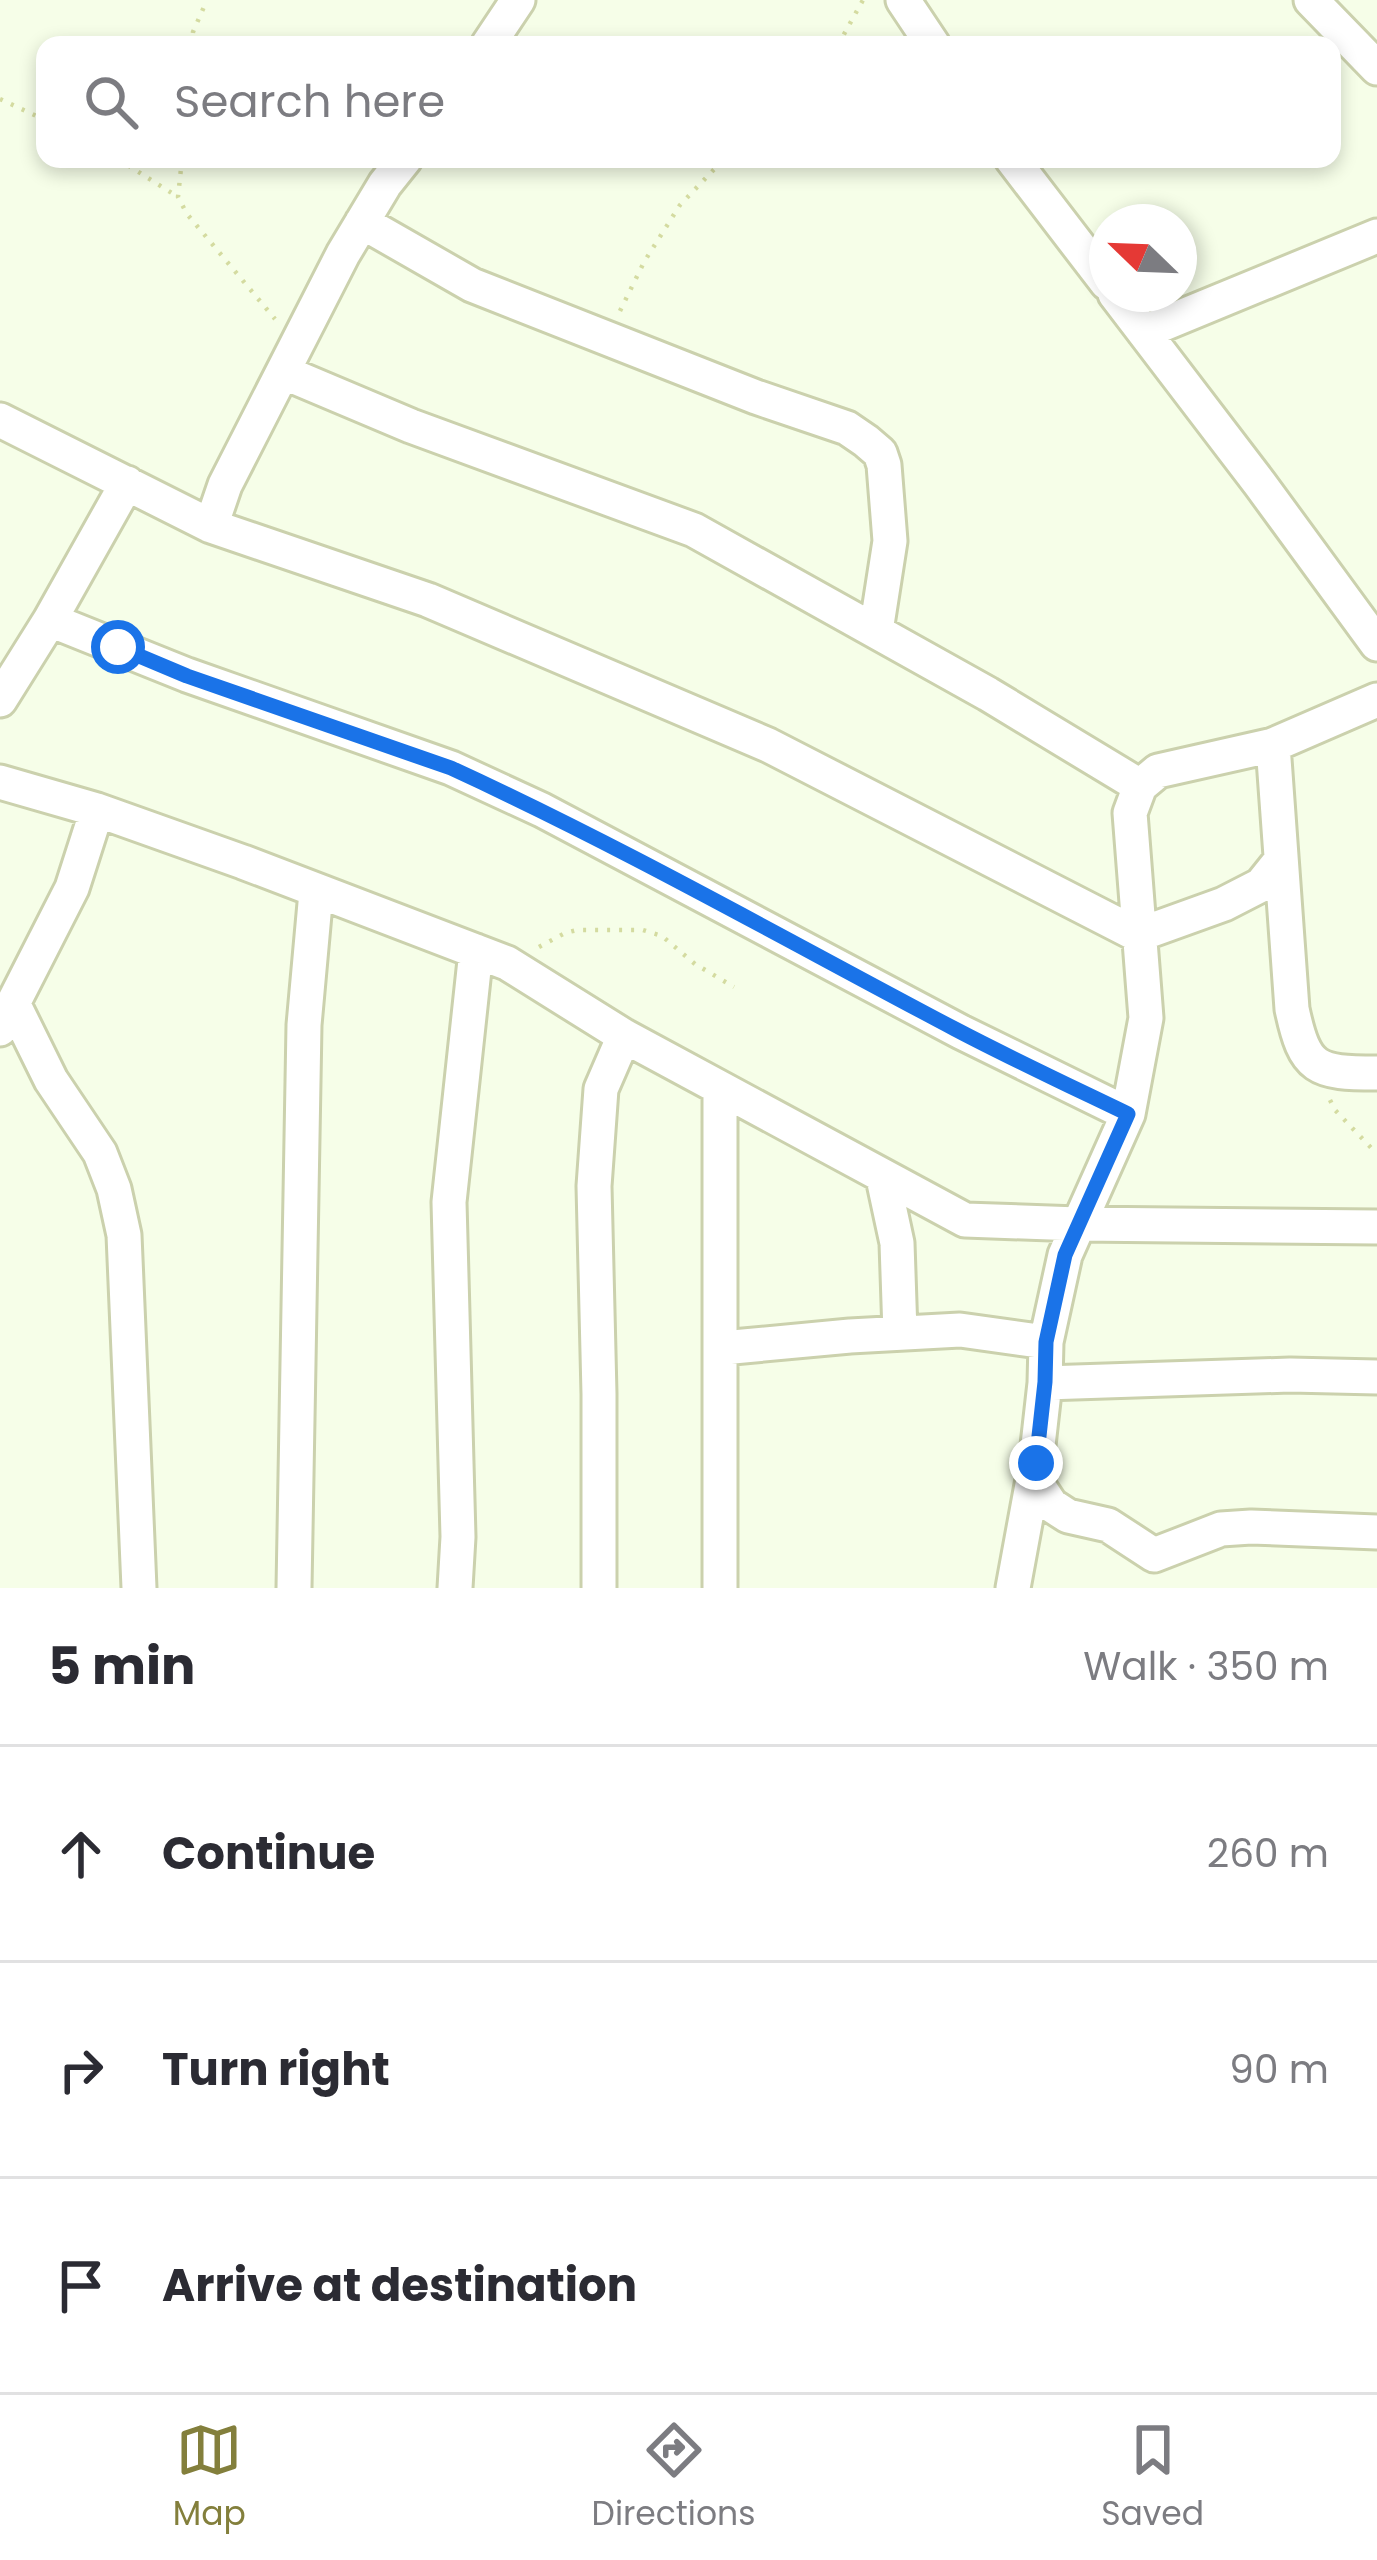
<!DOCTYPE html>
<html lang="en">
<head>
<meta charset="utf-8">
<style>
	body { margin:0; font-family:Poppins,sans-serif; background:#f2f2f3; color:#2b2b33 }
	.compass { position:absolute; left:1089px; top:204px; width:108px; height:108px; border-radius:50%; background:#fff; box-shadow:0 6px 18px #0003; rotate:293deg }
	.stop { position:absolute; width:36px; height:36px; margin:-27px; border:9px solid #1a73e8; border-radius:50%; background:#fff }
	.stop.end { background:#1a73e8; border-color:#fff; box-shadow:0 3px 12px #0008 }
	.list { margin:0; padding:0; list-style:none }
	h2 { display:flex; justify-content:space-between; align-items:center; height:156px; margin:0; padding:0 48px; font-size:51px }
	h2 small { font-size:39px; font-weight:400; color:#7c7c81 }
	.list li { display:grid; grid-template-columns:78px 1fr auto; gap:36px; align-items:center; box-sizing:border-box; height:216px; padding:0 48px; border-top:3px solid #e1e1e2 }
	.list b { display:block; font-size:45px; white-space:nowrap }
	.list em { font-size:39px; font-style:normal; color:#7c7c81 }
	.icon { flex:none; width:66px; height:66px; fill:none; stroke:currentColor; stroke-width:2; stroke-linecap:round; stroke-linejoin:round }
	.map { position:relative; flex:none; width:1377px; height:1588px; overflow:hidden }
	.search { position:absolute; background:#fff; box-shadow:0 6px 18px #0003; left:36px; right:36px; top:36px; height:132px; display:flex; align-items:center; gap:30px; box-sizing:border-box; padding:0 42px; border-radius:24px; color:#7c7c81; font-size:45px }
	.sheet { height:804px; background:#fff }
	nav { display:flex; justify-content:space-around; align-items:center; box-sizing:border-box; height:168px; border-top:3px solid #e1e1e2; background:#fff; font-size:33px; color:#7c7c81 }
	nav a { display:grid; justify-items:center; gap:6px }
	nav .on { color:#837f3c }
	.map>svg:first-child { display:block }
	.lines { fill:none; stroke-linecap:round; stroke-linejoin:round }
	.minor-casing { stroke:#cbd1ad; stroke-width:39 }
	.path { stroke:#d4dba0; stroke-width:4.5; stroke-dasharray:3 9; stroke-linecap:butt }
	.minor { stroke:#fff; stroke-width:33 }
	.route { stroke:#1a73e8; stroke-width:15 }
</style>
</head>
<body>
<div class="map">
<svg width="1377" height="1588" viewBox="0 0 1377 1588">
	<rect width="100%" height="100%" fill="#f6fee8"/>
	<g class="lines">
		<g class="minor-casing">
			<path id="minor" d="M903,0L933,45
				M1311,0L1377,68
				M488,45L518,0
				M1012,159L1107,283
				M362,222L472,285L756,397L847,428L866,441L880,453L884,465L890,541L876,631
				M1115,294L1260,484L1377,644
				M1144,332L1377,236
				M283,372L411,426L694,530L988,694L1140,786
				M0,420L211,526L428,600L768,745L1138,935L1224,904L1261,885L1281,860
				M211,526L225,485L343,254L385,184L405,159
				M50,620L187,675L451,768L542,810L961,1032L1128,1114
				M0,700L50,620L127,483
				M1273,745L1292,1009C1305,1070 1316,1073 1377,1073
				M0,782L97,810L243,862L507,963L624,1036L965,1220L1078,1224L1377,1227
				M14,1005L51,1080L100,1153L114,1189L124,1235L139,1588
				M0,1029L72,888L97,810
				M720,1088V1588
				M883,1178L897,1243L900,1333
				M722,1348L850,1336L960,1330L1046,1342
				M1045,1383L1290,1375L1377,1377
				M1033,1478L1051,1505L1068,1516L1108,1525L1154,1555L1221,1529L1251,1527L1377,1532
				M294,1588L304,1025L316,892
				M455,1588L458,1537L449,1202L476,951
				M599,1588V1394L594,1186L601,1089L624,1036
				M1013,1588L1036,1463L1045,1383L1046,1342L1065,1255L1128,1114L1146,1018L1130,813L1140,786L1158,771L1273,745L1377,700"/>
		</g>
		<path class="path" d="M192,45L193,32L207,0
			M838,45L863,0
			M0,99L45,120
			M118,159L178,197
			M182,159L178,197L187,214L275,319
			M620,311L644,262L680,205L724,159
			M539,947L565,933L577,930H643L662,936L695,964L734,987
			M1330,1100L1335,1110L1377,1154"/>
		<use href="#minor" class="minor"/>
	</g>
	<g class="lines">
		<path class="route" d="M118,647L187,676L451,768C623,847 788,941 955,1029C1012,1059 1070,1086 1128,1114L1065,1255L1046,1342L1045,1382L1036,1463"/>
	</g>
</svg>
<svg class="compass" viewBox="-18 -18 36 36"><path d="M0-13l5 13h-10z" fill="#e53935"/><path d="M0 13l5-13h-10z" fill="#7c7c81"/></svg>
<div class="stop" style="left:118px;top:647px"></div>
<div class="stop end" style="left:1036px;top:1463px"></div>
<div class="search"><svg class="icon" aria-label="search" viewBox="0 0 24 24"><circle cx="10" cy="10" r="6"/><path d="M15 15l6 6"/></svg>Search here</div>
</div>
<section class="sheet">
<h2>5 min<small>Walk · 350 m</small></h2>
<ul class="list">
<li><svg class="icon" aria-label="ahead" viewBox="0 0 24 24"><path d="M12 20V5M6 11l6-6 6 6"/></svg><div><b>Continue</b></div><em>260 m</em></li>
<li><svg class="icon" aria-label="right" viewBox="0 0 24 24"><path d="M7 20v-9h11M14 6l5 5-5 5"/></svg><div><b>Turn right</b></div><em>90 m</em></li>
<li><svg class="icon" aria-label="arrive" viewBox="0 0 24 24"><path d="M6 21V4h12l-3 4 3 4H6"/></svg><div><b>Arrive at destination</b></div></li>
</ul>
</section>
<nav>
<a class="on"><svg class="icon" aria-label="map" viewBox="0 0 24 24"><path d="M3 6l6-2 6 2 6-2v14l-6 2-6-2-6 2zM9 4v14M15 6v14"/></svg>Map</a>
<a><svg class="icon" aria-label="directions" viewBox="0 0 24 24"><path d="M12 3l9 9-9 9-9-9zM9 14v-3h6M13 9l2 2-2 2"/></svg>Directions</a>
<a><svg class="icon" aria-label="saved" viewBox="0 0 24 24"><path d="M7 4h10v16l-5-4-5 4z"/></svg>Saved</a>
</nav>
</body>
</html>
